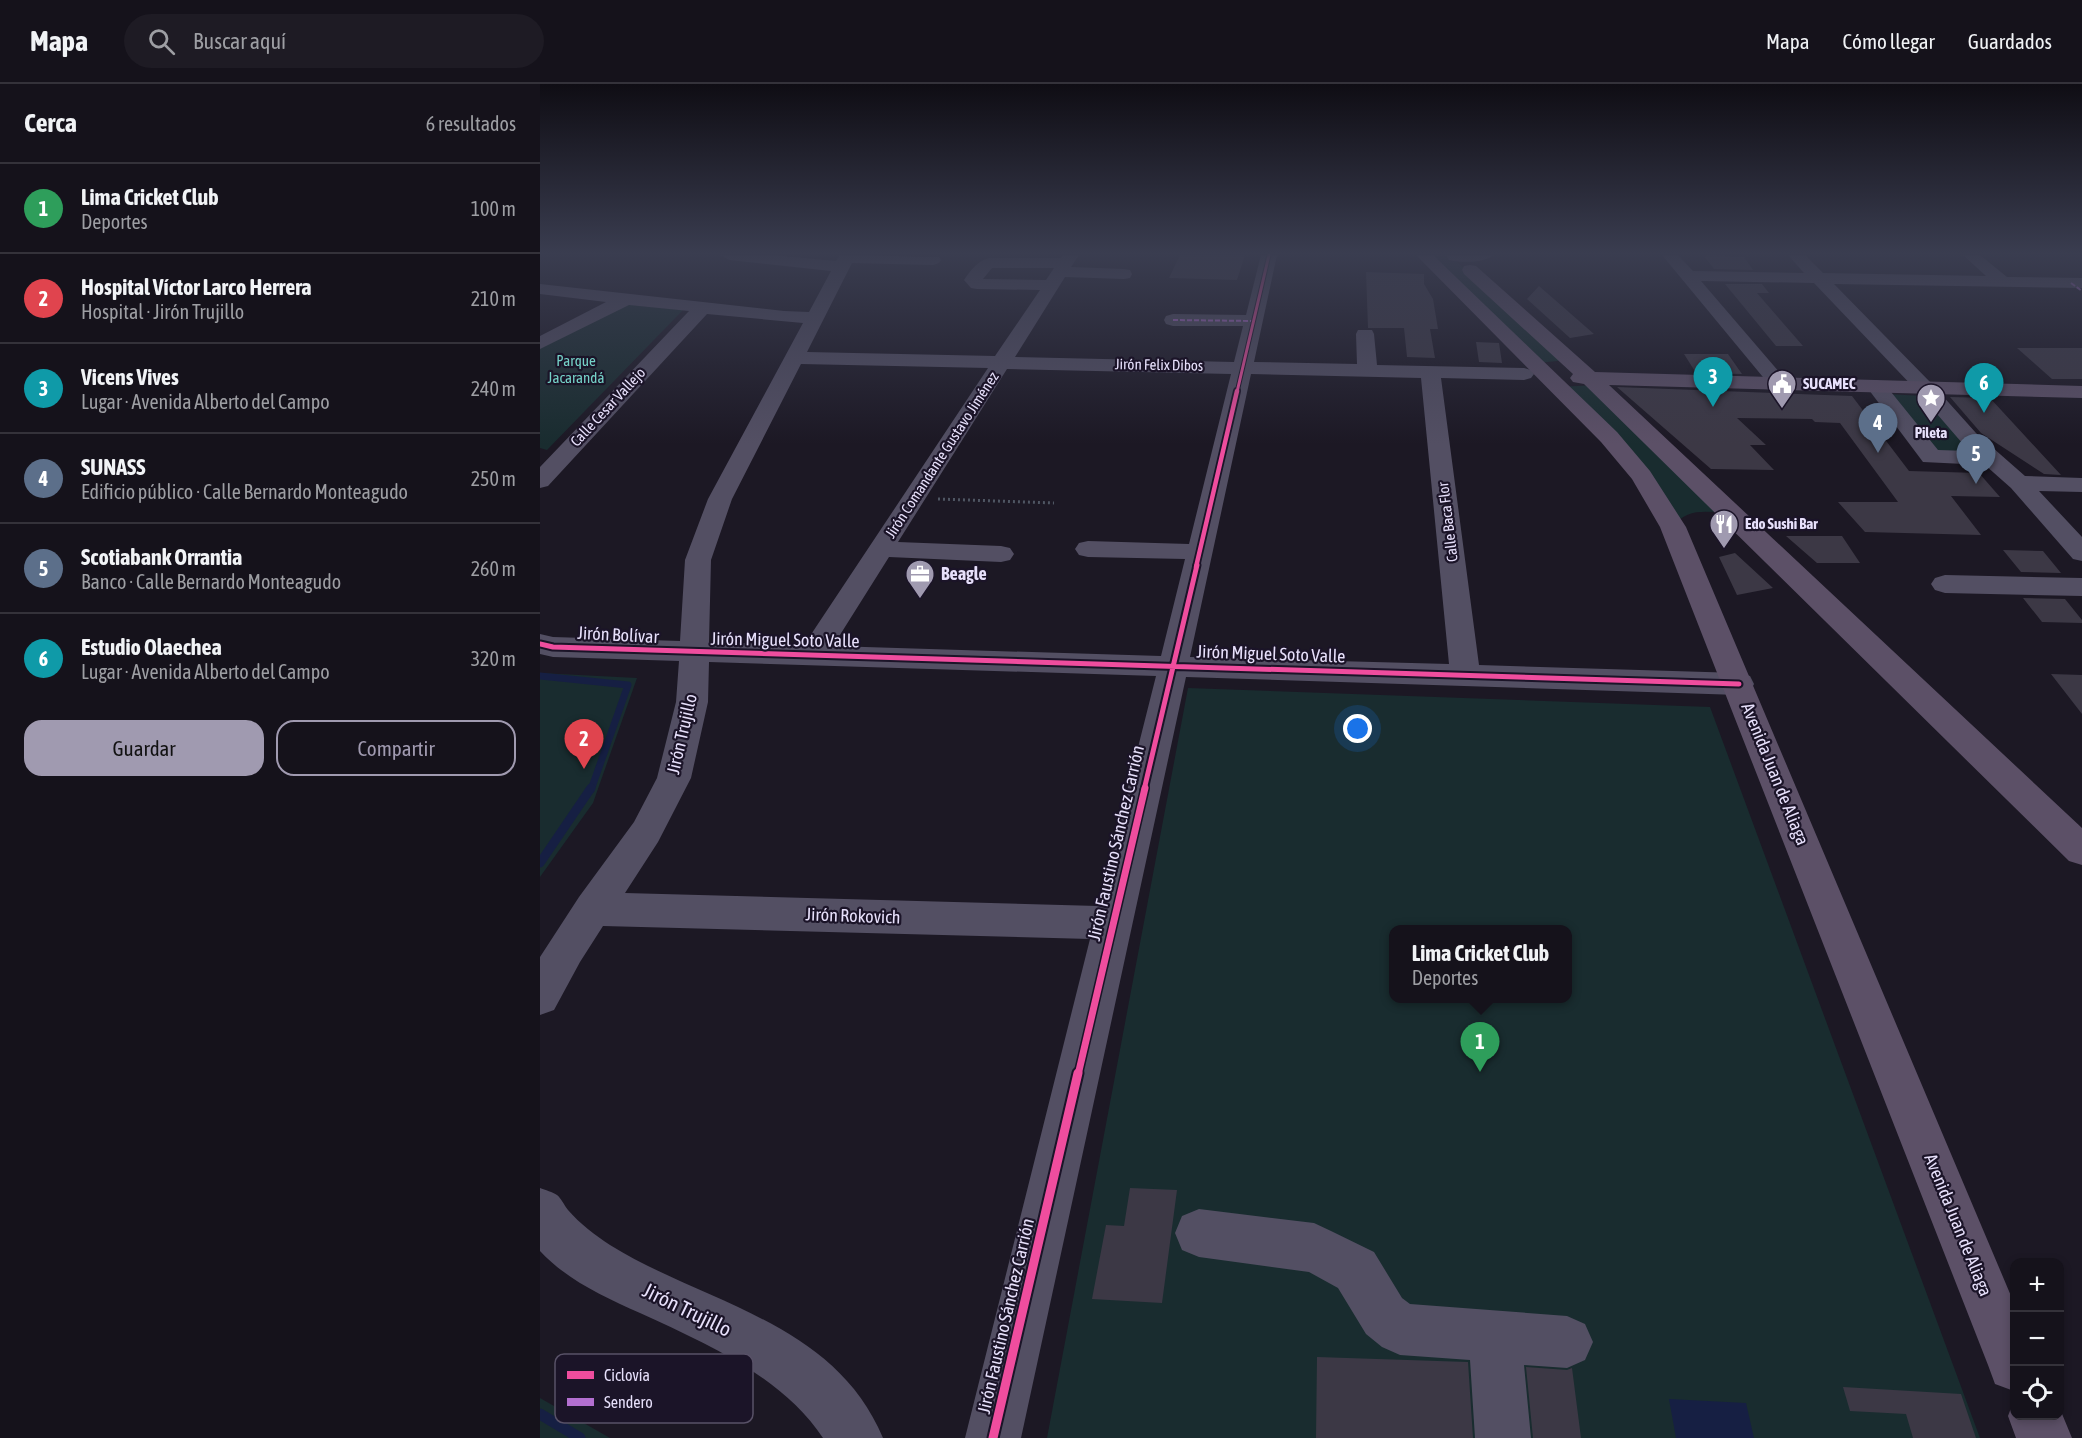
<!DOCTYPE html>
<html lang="es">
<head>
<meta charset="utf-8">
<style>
	body { margin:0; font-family:"Asap Condensed",sans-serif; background:#1e1b24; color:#f1f3f6 }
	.controls { position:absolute; right:18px; bottom:18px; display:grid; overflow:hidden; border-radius:12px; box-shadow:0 3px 9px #0003 }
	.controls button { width:54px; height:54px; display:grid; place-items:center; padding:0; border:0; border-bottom:2px solid #34323a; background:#15121b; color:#f1f3f6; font:30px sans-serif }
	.you { position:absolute; left:818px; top:645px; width:21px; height:21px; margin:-15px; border:4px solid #fff; border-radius:50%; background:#1a73e8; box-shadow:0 0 0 9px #1a73e833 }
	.badge { display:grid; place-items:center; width:39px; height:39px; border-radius:50%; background:#a09ab0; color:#fff; font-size:20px; font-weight:700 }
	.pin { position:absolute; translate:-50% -50px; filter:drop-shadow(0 2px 3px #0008) }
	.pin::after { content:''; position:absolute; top:32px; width:21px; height:18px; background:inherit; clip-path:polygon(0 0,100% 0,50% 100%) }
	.popup { position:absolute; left:849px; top:841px; width:183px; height:78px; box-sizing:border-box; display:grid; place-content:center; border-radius:12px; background:#15121b; filter:drop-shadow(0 2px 4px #0005); font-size:20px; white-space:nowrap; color:#9d9ea3 }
	.popup b { font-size:22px; color:#f1f3f6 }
	.popup::after { content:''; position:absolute; left:50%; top:100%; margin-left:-12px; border:12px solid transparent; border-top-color:#15121b }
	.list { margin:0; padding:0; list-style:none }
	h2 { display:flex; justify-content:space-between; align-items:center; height:78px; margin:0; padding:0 24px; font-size:26px }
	h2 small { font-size:20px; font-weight:400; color:#9d9ea3 }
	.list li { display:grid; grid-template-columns:39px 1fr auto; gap:18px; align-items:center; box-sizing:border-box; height:90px; padding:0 24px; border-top:2px solid #34323a }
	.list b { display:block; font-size:22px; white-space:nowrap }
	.list p { margin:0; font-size:20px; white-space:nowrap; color:#9d9ea3 }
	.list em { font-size:20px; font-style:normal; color:#9d9ea3 }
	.actions { display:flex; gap:12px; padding:18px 24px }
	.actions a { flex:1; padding:14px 0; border:2px solid #a09ab0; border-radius:18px; text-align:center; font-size:21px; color:#a09ab0 }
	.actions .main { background:#a09ab0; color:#111 }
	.icon { flex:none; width:33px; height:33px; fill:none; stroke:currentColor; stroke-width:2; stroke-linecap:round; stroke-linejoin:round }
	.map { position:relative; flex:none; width:1542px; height:1354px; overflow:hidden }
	header { display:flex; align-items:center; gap:36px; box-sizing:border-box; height:84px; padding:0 30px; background:#15121b; border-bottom:2px solid #34323a }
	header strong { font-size:28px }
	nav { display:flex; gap:33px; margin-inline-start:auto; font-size:21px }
	.search { width:420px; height:54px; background:#1e1b24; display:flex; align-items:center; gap:15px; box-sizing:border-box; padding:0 21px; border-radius:33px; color:#9d9ea3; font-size:22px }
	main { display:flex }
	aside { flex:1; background:#15121b }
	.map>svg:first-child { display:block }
	.green { fill:#192c2f; fill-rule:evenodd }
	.water { fill:#161f43 }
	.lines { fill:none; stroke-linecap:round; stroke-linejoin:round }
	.stream-far2 { stroke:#161f43; stroke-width:7 }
	.stream-far1 { stroke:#161f43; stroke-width:9 }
	.stream { stroke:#161f43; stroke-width:11 }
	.building { fill:#3c3845 }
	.path { stroke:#4f5663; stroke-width:3; stroke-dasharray:2 3; stroke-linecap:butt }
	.minor { fill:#534f63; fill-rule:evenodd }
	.major { fill:#5c5067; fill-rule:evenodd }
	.quiet { stroke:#b36fd0; stroke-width:2; stroke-dasharray:5 2; stroke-linecap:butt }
	.cycleway-far4-casing { stroke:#1b1428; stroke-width:5 }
	.cycleway-far3-casing { stroke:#1b1428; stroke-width:8 }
	.cycleway-far2-casing { stroke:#1b1428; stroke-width:9 }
	.cycleway-far1-casing { stroke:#1b1428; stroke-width:10 }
	.cycleway-casing { stroke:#1b1428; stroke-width:13 }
	.cycleway-far4 { stroke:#ef4d9e; stroke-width:3 }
	.cycleway-far3 { stroke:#ef4d9e; stroke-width:4.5 }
	.cycleway-far2 { stroke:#ef4d9e; stroke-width:5 }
	.cycleway-far1 { stroke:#ef4d9e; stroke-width:7 }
	.cycleway { stroke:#ef4d9e; stroke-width:9 }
	.labels { text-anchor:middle; stroke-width:4.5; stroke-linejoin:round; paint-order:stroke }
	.far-park-label { font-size:15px; fill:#75d2c8; stroke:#1b1428 }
	.far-street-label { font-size:15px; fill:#e7e0fb; stroke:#1b1428 }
	.far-poi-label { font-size:15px; font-weight:bold; fill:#e7e0fb; stroke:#1b1428; text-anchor:start }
	.poi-label { font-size:18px; font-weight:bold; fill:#e7e0fb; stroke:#1b1428; text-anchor:start }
	.street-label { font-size:18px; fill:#e7e0fb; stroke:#1b1428 }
	.near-street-label { font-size:21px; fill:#e7e0fb; stroke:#1b1428 }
	.key { fill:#1b1428; stroke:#585167; stroke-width:1.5 }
	.key-label { font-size:16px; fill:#e7e0fb }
</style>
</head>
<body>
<header>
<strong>Mapa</strong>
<div class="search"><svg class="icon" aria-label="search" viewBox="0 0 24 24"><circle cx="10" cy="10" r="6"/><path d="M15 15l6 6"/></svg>Buscar aquí</div>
<nav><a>Mapa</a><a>Cómo llegar</a><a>Guardados</a></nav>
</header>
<main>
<aside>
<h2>Cerca<small>6 resultados</small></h2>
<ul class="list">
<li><span class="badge" style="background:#2e9e5b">1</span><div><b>Lima Cricket Club</b><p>Deportes</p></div><em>100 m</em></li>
<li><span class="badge" style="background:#e0444e">2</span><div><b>Hospital Víctor Larco Herrera</b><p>Hospital · Jirón Trujillo</p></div><em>210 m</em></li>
<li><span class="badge" style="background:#0f9aa8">3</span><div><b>Vicens Vives</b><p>Lugar · Avenida Alberto del Campo</p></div><em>240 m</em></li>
<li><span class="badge" style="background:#5c6f8a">4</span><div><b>SUNASS</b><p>Edificio público · Calle Bernardo Monteagudo</p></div><em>250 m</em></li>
<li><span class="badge" style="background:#5c6f8a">5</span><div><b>Scotiabank Orrantia</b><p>Banco · Calle Bernardo Monteagudo</p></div><em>260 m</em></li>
<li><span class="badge" style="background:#0f9aa8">6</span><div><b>Estudio Olaechea</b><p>Lugar · Avenida Alberto del Campo</p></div><em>320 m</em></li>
</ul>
<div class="actions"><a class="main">Guardar</a><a>Compartir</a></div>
</aside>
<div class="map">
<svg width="1542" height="1354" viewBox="0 0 1542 1354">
	<rect width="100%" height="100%" fill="#1c1824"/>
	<path class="green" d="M889,171H909L1027,276L998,279Z
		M82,220L143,226L7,366L0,364V263Z
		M1056,301L1176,428C1158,427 1144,427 1133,443L1018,303Z
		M1347,310L1383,312L1431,368L1391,367Z
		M0,589L97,594L53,719L0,793Z
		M648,604L1170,623L1440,1354H507ZM853,846H1027V914H853Z
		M0,1314L70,1354H0Z"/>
	<path class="water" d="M1129,1315L1206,1319L1214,1354H1136Z"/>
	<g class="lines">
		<path class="stream-far2" d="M0,592L88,601L51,706"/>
		<path class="stream-far1" d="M0,779L51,704"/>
		<path class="stream" d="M0,1330L40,1354"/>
	</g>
	<path class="building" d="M640,171H705L697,196L629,194Z
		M1169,171L1204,173L1213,186L1174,185L1164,172Z
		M826,188L884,190V200L893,215L898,245H890L895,274L867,273L864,244H828Z
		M1185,200H1222L1229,209H1217L1263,262H1236Z
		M999,202L1054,250L1030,254L987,215Z
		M936,258L959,259L962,279L939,278Z
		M1477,264H1542V295H1512Z
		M1144,270H1188L1202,290L1156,289Z
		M1077,303L1312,312L1369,387L1439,389L1460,413L1411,412L1441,451L1325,448L1298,418H1358L1300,339L1275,338L1272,335L1197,334L1226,361H1210L1234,386L1171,385Z
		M1410,313L1450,314L1521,391L1504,390L1441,349Z
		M1246,452H1302L1320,479H1277Z
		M1463,466L1503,467L1521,489L1481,488Z
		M1195,469L1233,504L1197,511L1179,473Z
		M1483,514L1525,515L1542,536V539L1502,538Z
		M1511,590L1542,591V630Z
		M590,1104L637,1106L622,1219L552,1215L566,1141L584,1142Z
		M777,1273L928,1278L933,1354H776Z
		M986,1283L1027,1286L1032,1284L1041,1354H993Z
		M1303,1303L1421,1310L1436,1354H1373L1366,1330L1310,1327Z"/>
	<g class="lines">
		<path class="path" d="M398,415L514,419"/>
		<path class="minor" d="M181,171H232L296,177L300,171L399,173L401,176L399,179L393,181L312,179L267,268L455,272L500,206L437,205L431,204L424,196C431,186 437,177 449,174H521L523,171H539L531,183L584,185L590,186L592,190L590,194L584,195L525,193L475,273L694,278L703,242H633L626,240L624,236L626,232L633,230L706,231L721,171H737L714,278L817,280L816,250L818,246H832L834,250L837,281L984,284L991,286L994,290L991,294L984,296L901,294L939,581L1199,589L1210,592L1214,600L1210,608L1199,611L646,593L481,1354H425L550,855L63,842L40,878L14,926L0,931V873L39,813L94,738L117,694L136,618L139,577L13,573L0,570V550L13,553L140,557L145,476L168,415L263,239L167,230L8,402L0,404V383L149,227L89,221L0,265V252L66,218L0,210V200L244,227L269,228L291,187L189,176ZM452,184H514L506,196L443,195ZM261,280L448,284L264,561L169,558L171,476L192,415ZM467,285L691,290L649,460L548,457L539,459L535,465L539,471L548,473L645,475L621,572L293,562L349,473L461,478L470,476L474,470L470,464L461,462L358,458ZM711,290L881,294L909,580L650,573ZM169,578L616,592L558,822L85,809L118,758L151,694L168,618Z
			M908,171H953C946,179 920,179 909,176L907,173Z
			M1122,171H1138L1153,187L1264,189L1248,171H1265L1283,189L1446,192L1423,171H1440L1467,193L1542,194V204L1294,200L1392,300L1436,349L1485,392L1542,394V408L1499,407L1542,453V477L1533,475L1471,404L1445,381L1383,378L1326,302L1329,298L1336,296L1343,298L1398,366L1429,367L1378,308L1274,199L1161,197L1246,296L1249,300L1246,304L1239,306L1232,304Z
			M1405,491L1542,494V512L1405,509L1395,506L1391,500L1395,494Z
			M0,1104C5,1106 13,1108 17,1111C21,1114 24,1121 28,1126C40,1140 55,1151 70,1161C165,1220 294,1237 343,1354H283C242,1292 165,1259 100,1229C64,1213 27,1196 0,1167Z
			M659,1125L774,1139L791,1147L834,1168L862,1214L870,1220L1027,1232L1045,1240L1053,1258L1045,1276L1027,1284L984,1281L991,1354H935L930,1276L860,1271L842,1263L826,1250L798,1204L769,1188L659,1173L642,1166L635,1149L642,1132Z"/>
		<path class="major" d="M876,171H893L1077,348L1110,387L1146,443L1474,1219V1307L1455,1300L1448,1281L1120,443L1092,395L1061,358Z
			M930,181L936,182L1055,288L1542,302V314L1069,301L1542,744V781L1529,777L1044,300L1033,298L1030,294L1033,290L924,190L922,186L924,182Z
			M1474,1316V1332H1520V1325L1532,1354H1476L1468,1332Z"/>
		<path class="quiet" d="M1531,199L1542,207
			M633,236L713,237"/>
		<g class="cycleway-far4-casing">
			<path id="cycleway-far4" d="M697,308L729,171"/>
		</g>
		<g class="cycleway-far3-casing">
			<path id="cycleway-far3" d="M656,483L697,307"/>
		</g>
		<g class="cycleway-far2-casing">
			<path id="cycleway-far2" d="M0,560L13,563L1199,600
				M604,706L657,481"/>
		</g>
		<g class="cycleway-far1-casing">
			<path id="cycleway-far1" d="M538,991L605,704"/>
		</g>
		<g class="cycleway-casing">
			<path id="cycleway" d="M453,1354L538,989"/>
		</g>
		<use href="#cycleway-far4" class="cycleway-far4"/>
		<use href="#cycleway-far3" class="cycleway-far3"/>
		<use href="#cycleway-far2" class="cycleway-far2"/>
		<use href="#cycleway-far1" class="cycleway-far1"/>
		<use href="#cycleway" class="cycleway"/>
	</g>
	<linearGradient id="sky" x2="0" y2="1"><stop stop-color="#0f0d14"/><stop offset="0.47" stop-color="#3a3d50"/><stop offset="1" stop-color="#3a3d50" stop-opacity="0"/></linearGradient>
	<rect width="1542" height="360" fill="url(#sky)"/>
	<defs>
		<g id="civic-pin" transform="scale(1.5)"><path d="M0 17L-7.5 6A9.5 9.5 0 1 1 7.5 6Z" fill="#a09ab0" stroke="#1b1428"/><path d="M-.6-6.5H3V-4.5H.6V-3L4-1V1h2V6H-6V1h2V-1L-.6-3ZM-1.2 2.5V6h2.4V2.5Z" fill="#fff"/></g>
		<g id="sight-pin" transform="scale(1.5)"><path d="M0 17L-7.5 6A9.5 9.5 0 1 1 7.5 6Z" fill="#a09ab0" stroke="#1b1428"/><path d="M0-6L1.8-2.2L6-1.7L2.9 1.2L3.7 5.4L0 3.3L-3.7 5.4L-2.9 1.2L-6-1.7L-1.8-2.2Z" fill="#fff"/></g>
		<g id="restaurant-pin" transform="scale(1.5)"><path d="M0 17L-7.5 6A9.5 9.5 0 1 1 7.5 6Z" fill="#a09ab0" stroke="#1b1428"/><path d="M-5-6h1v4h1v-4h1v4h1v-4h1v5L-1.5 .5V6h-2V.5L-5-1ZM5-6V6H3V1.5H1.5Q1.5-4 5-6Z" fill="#fff"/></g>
		<g id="office-pin" transform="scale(1.5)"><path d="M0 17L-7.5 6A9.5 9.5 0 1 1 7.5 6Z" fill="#a09ab0" stroke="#1b1428"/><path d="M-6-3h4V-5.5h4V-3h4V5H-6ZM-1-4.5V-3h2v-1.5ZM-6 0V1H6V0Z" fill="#fff"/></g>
	</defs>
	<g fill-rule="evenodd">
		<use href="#civic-pin" x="1242" y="300"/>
		<use href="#sight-pin" x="1391" y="314"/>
		<use href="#restaurant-pin" x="1184" y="440"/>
		<use href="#office-pin" x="380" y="490"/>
	</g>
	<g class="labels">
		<g class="far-park-label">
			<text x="36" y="282">Parque<tspan x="36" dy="17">Jacarandá</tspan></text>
		</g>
		<g class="far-street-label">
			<text transform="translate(619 281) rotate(1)" y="5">Jirón Felix Dibos</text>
			<text transform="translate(68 323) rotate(-47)" y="5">Calle Cesar Vallejo</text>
			<text transform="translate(402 371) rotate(-57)" y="5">Jirón Comandante Gustavo Jiménez</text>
			<text transform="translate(908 438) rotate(-97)" y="5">Calle Baca Flor</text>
		</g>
		<g class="far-poi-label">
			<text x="1263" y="305">SUCAMEC</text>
			<text x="1391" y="354" text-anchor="middle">Pileta</text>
			<text x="1205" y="445">Edo Sushi Bar</text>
		</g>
		<g class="poi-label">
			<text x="401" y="496">Beagle</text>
		</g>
		<g class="street-label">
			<text transform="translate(78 551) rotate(3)" y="6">Jirón Bolívar</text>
			<text transform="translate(245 556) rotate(1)" y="6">Jirón Miguel Soto Valle</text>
			<text transform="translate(731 570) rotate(2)" y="6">Jirón Miguel Soto Valle</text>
			<text transform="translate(142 650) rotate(-77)" y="6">Jirón Trujillo</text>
			<text transform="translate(1235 690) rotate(68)" y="6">Avenida Juan de Aliaga</text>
			<text transform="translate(576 759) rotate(-77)" y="6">Jirón Faustino Sánchez Carrión</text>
			<text transform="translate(313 832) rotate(2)" y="6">Jirón Rokovich</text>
			<text transform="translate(1418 1141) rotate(68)" y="6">Avenida Juan de Aliaga</text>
			<text transform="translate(466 1232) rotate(-77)" y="6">Jirón Faustino Sánchez Carrión</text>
		</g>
		<g class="near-street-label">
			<text transform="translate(147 1226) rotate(26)" y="7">Jirón Trujillo</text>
		</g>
	</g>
	<rect x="15" y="1270" width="198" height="69" rx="9" class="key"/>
	<rect x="27" y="1287" width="27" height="8" fill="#ef4d9e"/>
	<rect x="27" y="1314" width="27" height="8" fill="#b36fd0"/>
	<g class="key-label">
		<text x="64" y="1297">Ciclovía</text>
		<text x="64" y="1324">Sendero</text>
	</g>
</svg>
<div class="controls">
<button>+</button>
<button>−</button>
<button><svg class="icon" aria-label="locate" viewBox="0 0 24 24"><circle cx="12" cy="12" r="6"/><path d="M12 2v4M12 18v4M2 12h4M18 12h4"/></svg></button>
</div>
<div class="you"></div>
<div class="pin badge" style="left:940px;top:988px;background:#2e9e5b">1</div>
<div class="popup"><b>Lima Cricket Club</b>Deportes</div>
<div class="pin badge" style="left:44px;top:685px;background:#e0444e">2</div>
<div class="pin badge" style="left:1173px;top:323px;background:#0f9aa8">3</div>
<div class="pin badge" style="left:1338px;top:369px;background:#5c6f8a">4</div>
<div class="pin badge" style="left:1436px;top:400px;background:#5c6f8a">5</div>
<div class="pin badge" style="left:1444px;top:329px;background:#0f9aa8">6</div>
</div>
</main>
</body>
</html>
